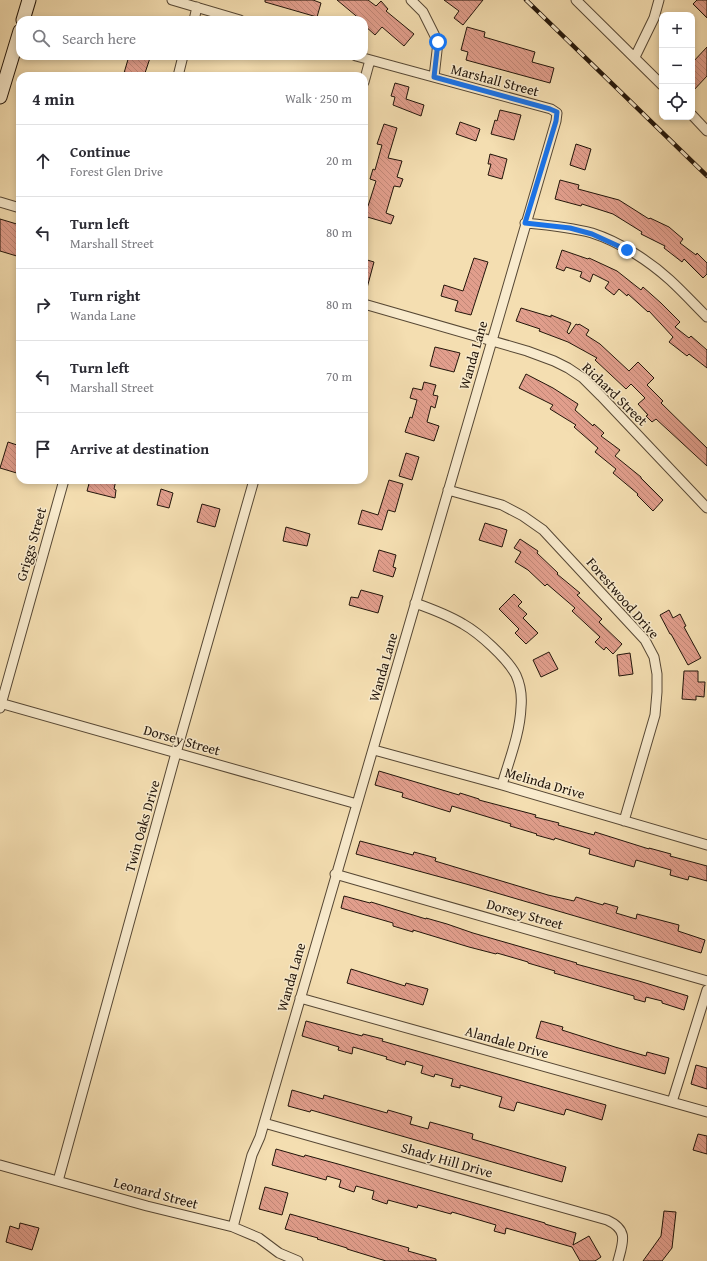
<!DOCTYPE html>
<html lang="en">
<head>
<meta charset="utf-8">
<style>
	body { margin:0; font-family:"Gentium Book Plus",serif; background:#f7f7f7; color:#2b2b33 }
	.controls { position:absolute; right:12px; top:12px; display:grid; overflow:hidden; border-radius:8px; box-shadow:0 2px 6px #0003 }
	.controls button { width:36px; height:36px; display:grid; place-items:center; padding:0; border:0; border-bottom:1px solid #e1e1e2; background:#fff; color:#2b2b33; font:20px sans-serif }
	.stop { position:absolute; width:12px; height:12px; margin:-9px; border:3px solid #1a73e8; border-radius:50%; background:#fff }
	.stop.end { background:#1a73e8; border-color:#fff; box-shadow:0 1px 4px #0008 }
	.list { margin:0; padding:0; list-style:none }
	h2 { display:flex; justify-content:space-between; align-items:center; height:52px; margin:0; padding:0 16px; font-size:17px }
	h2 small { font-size:13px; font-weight:400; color:#7c7c81 }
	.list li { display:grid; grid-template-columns:26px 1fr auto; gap:12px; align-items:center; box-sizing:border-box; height:72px; padding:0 16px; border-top:1px solid #e1e1e2 }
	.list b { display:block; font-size:15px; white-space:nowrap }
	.list p { margin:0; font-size:13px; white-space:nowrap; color:#7c7c81 }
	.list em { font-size:13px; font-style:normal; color:#7c7c81 }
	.icon { flex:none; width:22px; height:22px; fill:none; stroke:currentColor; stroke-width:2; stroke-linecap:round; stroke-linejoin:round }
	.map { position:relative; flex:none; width:707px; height:1261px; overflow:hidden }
	.search { position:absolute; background:#fff; box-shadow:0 2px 6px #0003; left:16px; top:16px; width:352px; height:44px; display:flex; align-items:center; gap:10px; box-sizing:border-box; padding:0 14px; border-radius:12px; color:#7c7c81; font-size:15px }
	.panel { position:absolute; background:#fff; box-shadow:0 2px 6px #0003; left:16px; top:72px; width:352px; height:412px; border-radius:12px }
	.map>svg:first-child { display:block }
	.building { fill:url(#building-back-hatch); stroke:#22150a }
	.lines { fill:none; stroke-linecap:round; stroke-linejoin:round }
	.street-casing { stroke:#564734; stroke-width:11 }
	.secondary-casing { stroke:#22150a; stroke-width:15 }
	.street { stroke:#f8eacc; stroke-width:9 }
	.secondary { stroke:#f8eacc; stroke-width:13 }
	.rail-casing { stroke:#22150a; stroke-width:4.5 }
	.rail { stroke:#f8eacc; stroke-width:3; stroke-dasharray:9; stroke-linecap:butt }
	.route { stroke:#1a73e8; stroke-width:5 }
	.labels { text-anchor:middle; stroke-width:3; stroke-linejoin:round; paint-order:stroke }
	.street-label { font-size:14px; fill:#22150a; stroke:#f8eacc }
</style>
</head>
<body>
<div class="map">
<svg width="707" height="1261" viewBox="0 0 707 1261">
	<defs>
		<pattern id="building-back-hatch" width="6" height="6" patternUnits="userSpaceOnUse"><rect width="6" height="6" fill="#e19e8c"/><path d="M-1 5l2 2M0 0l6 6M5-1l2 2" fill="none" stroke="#c18777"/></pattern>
	</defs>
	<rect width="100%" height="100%" fill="#f4deb1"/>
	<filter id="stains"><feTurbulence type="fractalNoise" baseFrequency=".005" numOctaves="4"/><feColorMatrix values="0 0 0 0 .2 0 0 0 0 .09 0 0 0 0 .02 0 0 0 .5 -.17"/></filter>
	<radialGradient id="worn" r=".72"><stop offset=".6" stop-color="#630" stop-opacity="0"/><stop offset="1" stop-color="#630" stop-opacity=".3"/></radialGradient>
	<path class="building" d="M265,0H313L321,3L317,17L265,2Z
		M337,0H368L376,6L381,1L388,9L386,11L414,34L404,46L382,27L375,35L364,25V20H361Z
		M444,0H483L463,25L454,18L459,11Z
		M697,0H707V18L693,4Z
		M467,27L485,32L484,37L535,52L532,62L554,68L550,83L466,60L468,52L461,50Z
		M707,47V76L692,92V63Z
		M129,56H143L150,58L144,76H133L124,73Z
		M395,83L409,87L406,99L424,105L421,116L393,105L395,97L391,96Z
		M500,110L521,115L514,140L491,134L495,120L497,121Z
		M460,122L480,129L476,141L456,134Z
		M384,124L397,128L388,158L402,161L397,177L403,179L400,187L394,186L386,213L394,216L391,224L364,216V205L368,206L376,181L370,179L373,169L375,170L382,145L377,144Z
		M576,144L591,149L585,170L570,165Z
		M490,154L507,159L502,179L488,175L491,164H488Z
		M560,180L579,185L578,189L619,200L649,219L650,218L669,227L683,239L680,243L696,255L697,253L707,263V274L703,278L684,259L682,262L664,248L665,246L641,234L642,232L613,214L582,204L581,206L555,199Z
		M0,219L20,225V257L0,251Z
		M562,250L588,259L589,258L617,271L641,290L643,287L661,303L680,322L675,327L689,338L691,336L707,350V368L689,354L687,356L669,342L673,337L649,311L648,312L628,294L627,296L619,289L614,295L605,288L609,282L593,274L590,282L580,277L582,272L566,267L564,271L556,268Z
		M474,258L488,262L471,315L455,311L458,301L441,296L444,285L463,291Z
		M364,259L374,262L367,288H364Z
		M521,308L551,317V315L571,323L567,332L569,334L576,324L578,325L579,324L589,330L586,335L600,344L629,371L638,362L654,378L647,385L663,401L661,403L707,448V466L656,419L652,422L646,416L648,415L638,404L645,398L631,384L626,389L595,360L597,358L568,342L539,331L540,329L516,321Z
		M435,347L460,353L454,372L430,366Z
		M526,374L553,388L578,404L575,410L593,426L594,424L604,433L601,436L620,450L615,456L641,477V478L663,500L653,511L637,495L638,494L613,473L616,469L595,452L598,448L574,427L576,425L550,409L553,405L519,388Z
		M424,382L436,385L433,395L438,396L435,408L431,406L427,422L439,426L434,441L405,432L410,417L412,418L417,400L410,398L413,388L422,390Z
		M8,442L20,446V474L0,468Z
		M406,453L419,457L412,480L399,476Z
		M90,480H116L114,489L116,490L115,498L87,491Z
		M389,480L403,484L395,512L388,510L382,530L358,524L362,510L378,515Z
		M161,489L173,493L169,508L157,505Z
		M202,504L220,509L215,527L197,522Z
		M485,523L507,530L502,547L479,540Z
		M286,527L310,534L307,546L283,541Z
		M520,539L538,551L537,553L558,573L557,574L580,593L577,595L602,619L599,622L622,644L613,654L606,647L604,650L595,642L600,637L572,611L575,608L547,584L545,586L528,570L515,562L521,552L514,548Z
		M379,550L396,555L393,567L396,568L393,577L373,571Z
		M361,590L383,596L378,613L349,605L351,597L358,598Z
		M514,594L522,602L518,606L527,614L523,618L538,633L526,644L515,633L519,629L499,609Z
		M669,610L673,618L680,614L686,626L684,627L701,658L688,665L671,634H670L660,615Z
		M549,652L558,669L541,677L533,660Z
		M630,653L633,674L619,676L617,655Z
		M684,671H698V682H705L704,697L696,696V700L682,699Z
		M379,771L459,795L460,793L479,799V800L536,815L535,817L559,823L558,825L594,835L595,832L649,849V848L671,854L670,856L707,866V881L689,876L688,880L670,875L671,870L636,860L634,867L589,854L590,849L555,838L554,840L536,835L537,834L510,826L511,824L452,806L450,812L402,797L403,793L375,785Z
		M360,841L413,855L414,852L436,858L435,861L548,895L574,901L576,897L603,905L604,903L618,907L616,913L636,919L637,914L679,925L678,931L705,940L701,953L466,884L356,854Z
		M344,896L370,903L371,902L426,919V918L447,924L473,933L577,963L576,964L639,981L688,996L684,1010L662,1003V1001L646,997L645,1002L634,999V996L554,973L555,971L528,963V962L497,953L496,954L469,947L413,930V932L393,926V923L341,908Z
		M351,969L405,986L406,983L428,989L423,1005L347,983Z
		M306,1021L362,1036L363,1034L383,1039L382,1041L606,1105L602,1120L566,1109L564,1115L517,1102L514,1111L499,1107L502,1097L460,1085V1088L451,1086L453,1079L435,1074L434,1077L421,1073L423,1066L406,1061L405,1065L386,1059L387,1057L353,1047L352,1054L338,1050L339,1047L302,1036Z
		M541,1021L563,1027L562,1030L615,1047L646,1056L647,1052L669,1058L665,1074L536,1038Z
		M696,1065L707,1068V1089L691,1084Z
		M292,1090L323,1099L324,1095L387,1113L388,1110L412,1117L410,1124L428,1129L430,1122L473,1134L472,1139L566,1167L562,1182L311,1110L310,1112L288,1106Z
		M698,1134L707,1136V1154L693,1150Z
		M276,1149L304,1157L305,1155L338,1164L545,1223V1224L576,1233L573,1245L589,1236L601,1257L595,1261H580L572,1247L506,1228L505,1234L494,1231L496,1225L452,1212L451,1214L418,1205L417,1208L388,1200L387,1204L372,1199L374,1191L356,1186L354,1192L339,1187L341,1180L327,1176L326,1180L272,1165Z
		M265,1187L288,1193L282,1215L259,1209Z
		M664,1211L676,1212L672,1248L662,1261H643L661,1236Z
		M290,1214L409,1248L408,1251L436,1259V1261H386L347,1249V1248L317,1239L318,1238L285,1229Z
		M20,1223L39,1228L32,1250L6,1242L10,1226L19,1229Z"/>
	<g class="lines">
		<g class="street-casing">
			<path id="street" d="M172,0L240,20
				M411,0L423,12L438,42L434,77
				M576,0L662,85
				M194,20L197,7
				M635,57L654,18L659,0
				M178,76L183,56
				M364,82L370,60
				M692,115L707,131
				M0,202L20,208
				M525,223C547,225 570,227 592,233C620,242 649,261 670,280C683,292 695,305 707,317
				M364,304L527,351L554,361L568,368L583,378L601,396L707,508
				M448,490L502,505L523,516L543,530L645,640L654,657L657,674V692L655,715L624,821
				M415,603C432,609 448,615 463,624C479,633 507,658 516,675C520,684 522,697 521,707C520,734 509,760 502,785
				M0,703L357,804
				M0,708L64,480
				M374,750L502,785L707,845
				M335,874L707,981
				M300,998L707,1112
				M672,1102L707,990
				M264,1123L607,1220C629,1230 623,1242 618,1261
				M0,1165L147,1206L233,1227L259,1238L279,1253L298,1261
				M58,1181L176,753L254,480
				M233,1227L252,1155L260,1137L556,121L557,113L551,109L356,56"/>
		</g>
		<g class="secondary-casing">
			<path id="secondary" d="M23,20L29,0
				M0,97L20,31"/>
		</g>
		<use href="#street" class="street"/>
		<use href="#secondary" class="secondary"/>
		<g class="rail-casing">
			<path id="rail" d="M526,0L707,176"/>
		</g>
		<use href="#rail" class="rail"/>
	</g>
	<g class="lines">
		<path class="route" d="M438,42L434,77L550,109L557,112L556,121L525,223L570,228L592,234L627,250"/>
	</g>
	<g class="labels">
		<g class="street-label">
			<text transform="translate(495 80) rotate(15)" y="5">Marshall Street</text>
			<text transform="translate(473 355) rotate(-74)" y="5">Wanda Lane</text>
			<text transform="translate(615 394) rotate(44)" y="5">Richard Street</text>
			<text transform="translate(31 544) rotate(-74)" y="5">Griggs Street</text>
			<text transform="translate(623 598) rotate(49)" y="5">Forestwood Drive</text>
			<text transform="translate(383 667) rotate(-74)" y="5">Wanda Lane</text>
			<text transform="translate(182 740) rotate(16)" y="5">Dorsey Street</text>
			<text transform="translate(545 783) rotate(16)" y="5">Melinda Drive</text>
			<text transform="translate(142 826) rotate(-74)" y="5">Twin Oaks Drive</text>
			<text transform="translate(525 914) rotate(16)" y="5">Dorsey Street</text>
			<text transform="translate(291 977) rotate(-74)" y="5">Wanda Lane</text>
			<text transform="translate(507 1042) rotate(16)" y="5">Alandale Drive</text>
			<text transform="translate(447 1160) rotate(16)" y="5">Shady Hill Drive</text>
			<text transform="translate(156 1193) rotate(15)" y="5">Leonard Street</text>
		</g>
	</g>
	<rect width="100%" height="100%" filter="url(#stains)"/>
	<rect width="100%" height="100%" fill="url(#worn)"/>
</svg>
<div class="controls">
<button>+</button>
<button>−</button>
<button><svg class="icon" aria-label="locate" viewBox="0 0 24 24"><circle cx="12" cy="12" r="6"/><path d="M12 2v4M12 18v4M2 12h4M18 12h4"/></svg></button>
</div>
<div class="stop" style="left:438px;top:42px"></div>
<div class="stop end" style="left:627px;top:250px"></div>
<div class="search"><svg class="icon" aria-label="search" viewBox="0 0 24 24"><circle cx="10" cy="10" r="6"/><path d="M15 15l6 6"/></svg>Search here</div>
<section class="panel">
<h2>4 min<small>Walk · 250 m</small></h2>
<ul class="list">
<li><svg class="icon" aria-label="ahead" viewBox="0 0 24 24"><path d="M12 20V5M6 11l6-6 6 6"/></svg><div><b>Continue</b><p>Forest Glen Drive</p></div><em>20 m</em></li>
<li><svg class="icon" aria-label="left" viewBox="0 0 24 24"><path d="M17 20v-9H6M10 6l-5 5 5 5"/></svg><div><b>Turn left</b><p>Marshall Street</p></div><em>80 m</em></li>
<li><svg class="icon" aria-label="right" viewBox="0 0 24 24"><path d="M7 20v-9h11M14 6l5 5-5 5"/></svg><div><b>Turn right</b><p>Wanda Lane</p></div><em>80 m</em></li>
<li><svg class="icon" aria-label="left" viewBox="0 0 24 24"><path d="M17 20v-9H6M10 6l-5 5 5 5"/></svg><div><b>Turn left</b><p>Marshall Street</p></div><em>70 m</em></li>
<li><svg class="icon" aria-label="arrive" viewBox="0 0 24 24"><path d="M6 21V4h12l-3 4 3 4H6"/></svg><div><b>Arrive at destination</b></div></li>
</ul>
</section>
</div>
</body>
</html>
